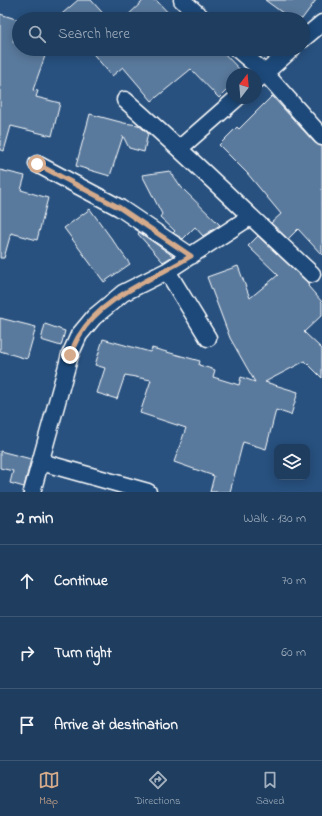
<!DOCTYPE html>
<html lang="en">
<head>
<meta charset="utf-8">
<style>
	body { margin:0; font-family:"Indie Flower",sans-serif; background:#264465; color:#f1f3f6 }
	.controls { position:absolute; right:12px; bottom:12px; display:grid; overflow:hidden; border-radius:8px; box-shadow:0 2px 10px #0003 }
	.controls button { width:36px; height:36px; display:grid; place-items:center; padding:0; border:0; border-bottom:1px solid #3c5674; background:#1e3d5f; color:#f1f3f6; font:20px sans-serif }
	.compass { position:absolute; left:226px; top:68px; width:36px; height:36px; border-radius:50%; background:#1e3d5f; box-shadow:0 2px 10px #0003; rotate:16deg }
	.stop { position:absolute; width:12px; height:12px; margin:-9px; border:3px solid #d6ab8b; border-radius:50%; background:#fff }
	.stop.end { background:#d6ab8b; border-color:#fff; box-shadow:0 1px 4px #0008 }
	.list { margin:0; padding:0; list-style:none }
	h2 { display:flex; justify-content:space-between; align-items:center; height:52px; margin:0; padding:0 16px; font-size:17px }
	h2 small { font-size:13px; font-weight:400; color:#a1aebd }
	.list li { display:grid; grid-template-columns:26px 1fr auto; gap:12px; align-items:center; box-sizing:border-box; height:72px; padding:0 16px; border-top:1px solid #3c5674 }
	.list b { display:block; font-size:15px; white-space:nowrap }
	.list em { font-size:13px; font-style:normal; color:#a1aebd }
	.icon { flex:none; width:22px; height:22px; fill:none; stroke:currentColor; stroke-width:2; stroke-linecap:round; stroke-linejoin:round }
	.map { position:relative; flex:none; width:322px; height:492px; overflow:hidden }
	.search { position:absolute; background:#1e3d5f; box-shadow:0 2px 10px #0003; left:12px; right:12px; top:12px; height:44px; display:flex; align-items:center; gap:10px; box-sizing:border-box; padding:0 14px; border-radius:22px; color:#a1aebd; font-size:15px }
	.sheet { height:268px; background:#1e3d5f }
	nav { display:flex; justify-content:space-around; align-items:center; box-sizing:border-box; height:56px; border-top:1px solid #3c5674; background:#1e3d5f; font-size:11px; color:#a1aebd }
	nav a { display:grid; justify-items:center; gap:2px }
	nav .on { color:#d6ab8b }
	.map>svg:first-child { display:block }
	.building { fill:#5a7a9d; stroke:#fff }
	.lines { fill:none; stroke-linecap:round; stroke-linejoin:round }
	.minor-casing { stroke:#fff; stroke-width:19 }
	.minor { stroke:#1f4a7a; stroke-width:16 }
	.route { stroke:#d6ab8b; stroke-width:5 }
</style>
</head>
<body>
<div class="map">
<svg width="322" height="492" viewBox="0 0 322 492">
	<rect width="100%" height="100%" fill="#28517f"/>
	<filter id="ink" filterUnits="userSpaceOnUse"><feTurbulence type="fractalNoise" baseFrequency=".025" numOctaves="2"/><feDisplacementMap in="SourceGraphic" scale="8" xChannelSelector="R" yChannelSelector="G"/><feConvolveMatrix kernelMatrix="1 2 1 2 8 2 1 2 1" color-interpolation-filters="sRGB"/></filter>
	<g filter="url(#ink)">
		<path class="building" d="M78,0H91L108,19H56Z
			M144,0H156L174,19H124Z
			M265,0H316L302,19H291Z
			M0,14L19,20L13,42L19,44V49H34L46,53L33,90L38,91L36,97L60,103L52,136L11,126L4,151L0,150Z
			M89,49H220L244,74H232V85L219,98L191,69L152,101L123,67L112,76Z
			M272,96L315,143L322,146V255L298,229L288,239L271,223L281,214L247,173L219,145L237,127L239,129Z
			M90,114L124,123L138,125L148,133L144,152L129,148L123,136L110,176L76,166Z
			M0,170L25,176L21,190L48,198L37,240L11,233L4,258H0Z
			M170,171L182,188L220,225L203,236L195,227L183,239L173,233L175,231L160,217L162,214L142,175Z
			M90,209L130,264L104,282L64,228Z
			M139,232L173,256L163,262L138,234Z
			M258,236L307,282L309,285L308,286L322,302V315L304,332L322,349V378L305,361L265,382L298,392L291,415L276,410L266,449L243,442L230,492H210L214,476L174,462L186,428L140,413L151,380L125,375L117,399L97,393L105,368L95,365L103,339L150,352L152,348L200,361L199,365L215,370L213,377L239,385L241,377L255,382L230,338L207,277L238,266L250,298L278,275L248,246Z
			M0,318L36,327L27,359L0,351Z
			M45,324L65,331L61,346L41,340Z
			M0,451L31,459L24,487L10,483L13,471L0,468Z"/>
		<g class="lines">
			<g class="minor-casing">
				<path id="minor" d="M182,0L203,19
					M303,39L322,23
					M237,49L265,73L322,137
					M256,81L292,49
					M125,100C189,156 249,216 312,274
					M180,148L237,98
					M37,164L120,208L191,256
					M167,271L208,338
					M41,462L148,492
					M32,492L70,355L79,335L94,317L123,293L167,271L250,217"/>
			</g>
			<use href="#minor" class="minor"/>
		</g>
	</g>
	<g class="lines" filter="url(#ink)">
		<path class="route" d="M37,164L120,208L191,256C154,279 101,297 79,336C75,342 73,349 70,355"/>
	</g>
</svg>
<div class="controls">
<button><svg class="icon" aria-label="layers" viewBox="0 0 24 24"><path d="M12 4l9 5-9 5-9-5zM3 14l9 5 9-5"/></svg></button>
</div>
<svg class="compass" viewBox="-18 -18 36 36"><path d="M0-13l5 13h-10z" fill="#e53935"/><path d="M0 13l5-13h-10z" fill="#a1aebd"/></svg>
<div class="stop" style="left:37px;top:164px"></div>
<div class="stop end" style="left:70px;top:355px"></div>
<div class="search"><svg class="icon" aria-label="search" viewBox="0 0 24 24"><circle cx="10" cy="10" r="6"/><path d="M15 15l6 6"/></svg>Search here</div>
</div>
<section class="sheet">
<h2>2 min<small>Walk · 130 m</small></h2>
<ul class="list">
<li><svg class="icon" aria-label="ahead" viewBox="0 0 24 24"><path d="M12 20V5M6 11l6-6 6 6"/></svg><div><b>Continue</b></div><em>70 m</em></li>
<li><svg class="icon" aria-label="right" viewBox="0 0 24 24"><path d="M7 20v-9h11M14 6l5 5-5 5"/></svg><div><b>Turn right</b></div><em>60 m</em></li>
<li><svg class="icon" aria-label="arrive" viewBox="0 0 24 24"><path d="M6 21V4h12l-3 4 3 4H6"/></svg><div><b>Arrive at destination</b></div></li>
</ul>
</section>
<nav>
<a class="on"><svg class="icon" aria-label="map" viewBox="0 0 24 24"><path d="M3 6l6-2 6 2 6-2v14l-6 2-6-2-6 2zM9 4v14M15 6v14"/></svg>Map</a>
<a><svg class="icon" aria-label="directions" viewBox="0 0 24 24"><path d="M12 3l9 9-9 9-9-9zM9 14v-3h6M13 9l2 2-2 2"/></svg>Directions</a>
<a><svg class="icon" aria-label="saved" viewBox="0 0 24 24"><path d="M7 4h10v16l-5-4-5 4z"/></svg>Saved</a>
</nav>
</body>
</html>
